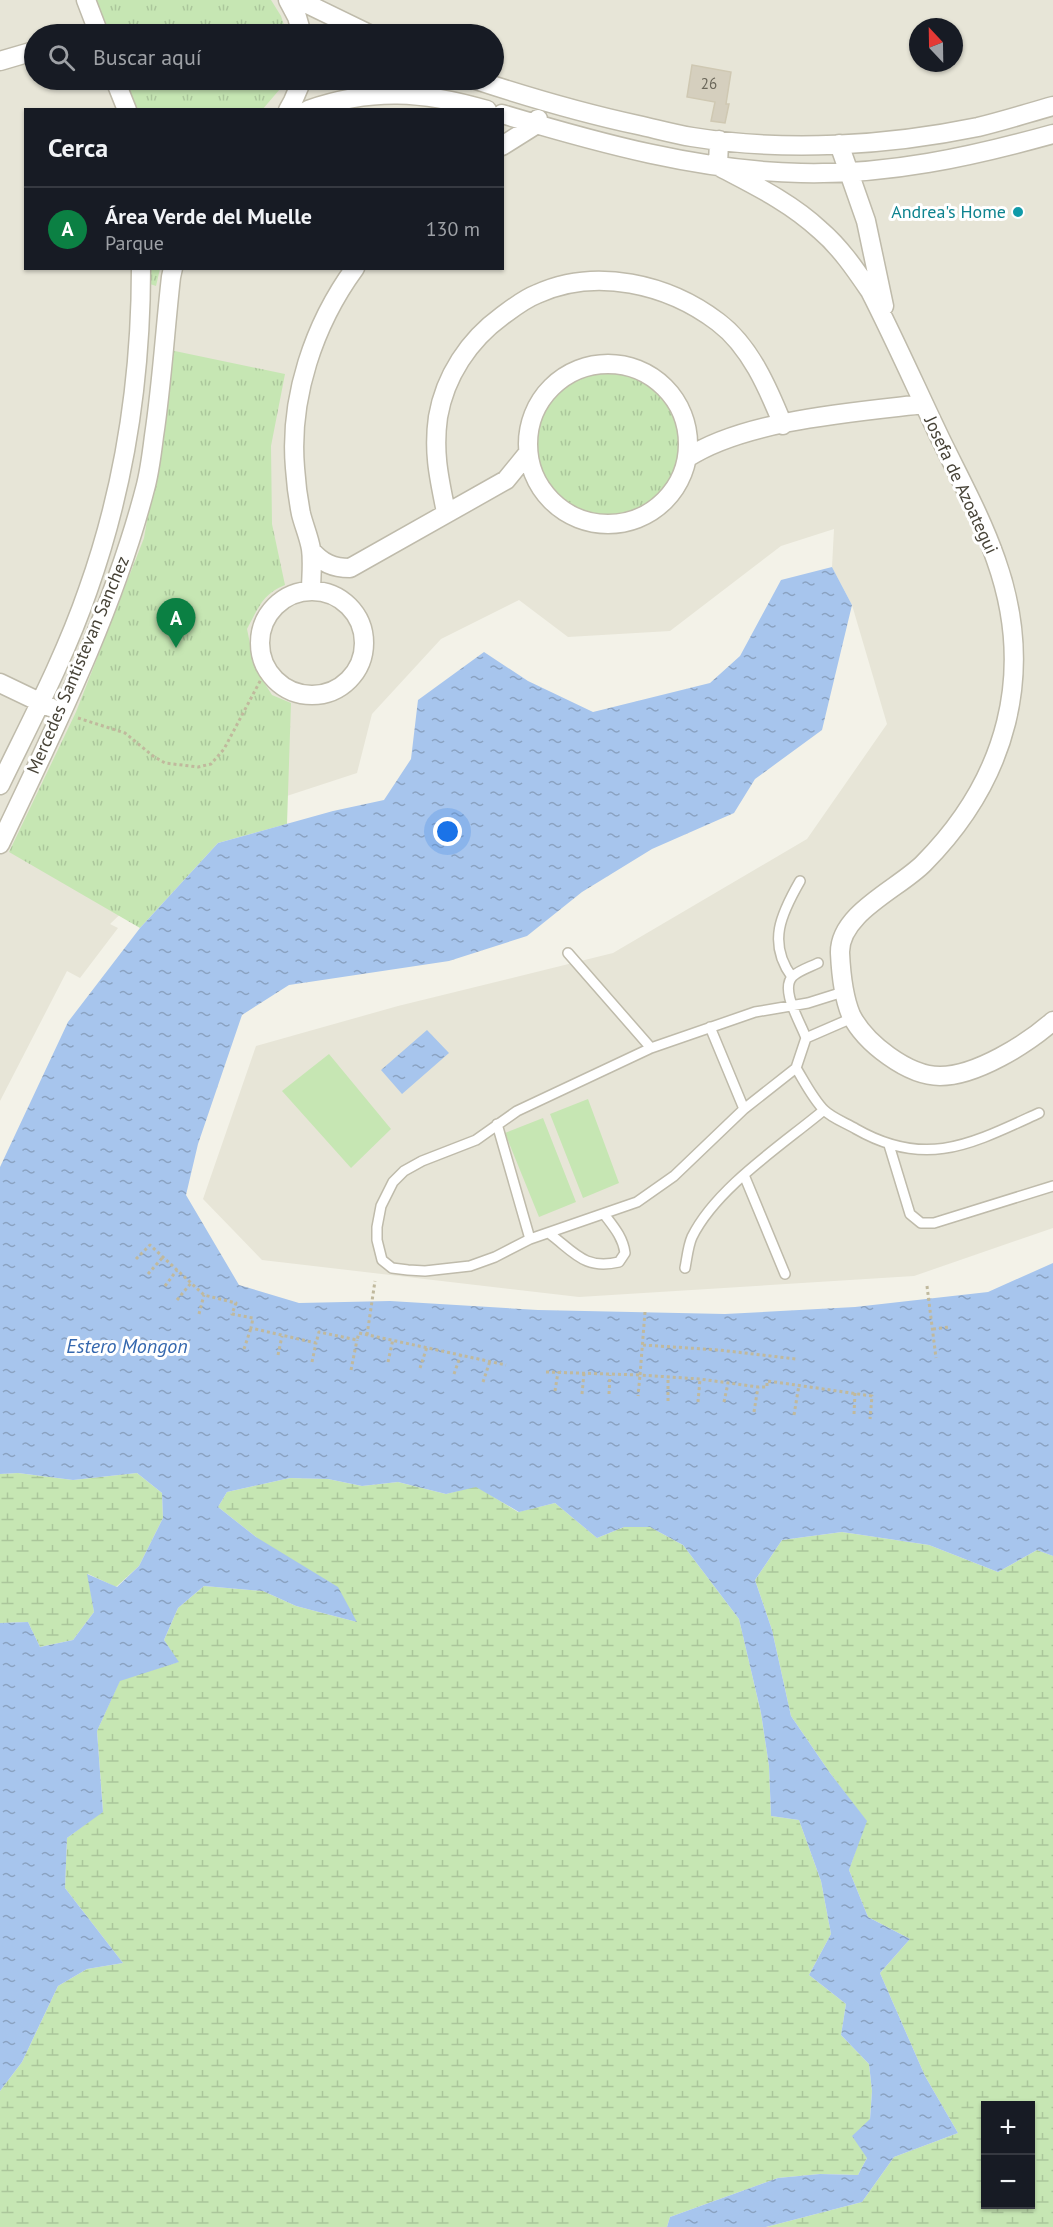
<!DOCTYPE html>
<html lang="es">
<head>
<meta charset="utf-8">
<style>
	body { margin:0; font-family:"PT Sans",sans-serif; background:#242831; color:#f1f3f6 }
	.controls { position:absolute; right:18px; bottom:18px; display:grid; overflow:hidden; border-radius:0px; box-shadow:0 2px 4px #0004 }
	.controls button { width:54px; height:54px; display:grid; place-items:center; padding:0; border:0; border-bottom:2px solid #363941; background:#171b24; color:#f1f3f6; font:30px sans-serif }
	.compass { position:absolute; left:909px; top:18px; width:54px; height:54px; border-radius:50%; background:#171b24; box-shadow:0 2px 4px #0004; rotate:338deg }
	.you { position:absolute; left:448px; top:832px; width:21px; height:21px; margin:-15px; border:4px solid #fff; border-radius:50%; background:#1a73e8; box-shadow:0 0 0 9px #1a73e833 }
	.badge { display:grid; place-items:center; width:39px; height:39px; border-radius:50%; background:#0b8043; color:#fff; font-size:20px; font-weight:700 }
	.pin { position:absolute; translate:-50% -50px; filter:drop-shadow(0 2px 3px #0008) }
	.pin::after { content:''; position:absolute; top:32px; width:21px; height:18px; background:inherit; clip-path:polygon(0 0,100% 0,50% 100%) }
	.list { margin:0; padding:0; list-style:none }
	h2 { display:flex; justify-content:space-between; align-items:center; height:78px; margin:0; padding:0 24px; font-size:26px }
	h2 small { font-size:20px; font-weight:400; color:#9ea1a6 }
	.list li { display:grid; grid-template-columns:39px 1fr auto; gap:18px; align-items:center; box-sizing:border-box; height:84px; padding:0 24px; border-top:2px solid #363941 }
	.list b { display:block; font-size:22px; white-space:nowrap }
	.list p { margin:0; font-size:20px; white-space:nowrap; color:#9ea1a6 }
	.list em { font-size:20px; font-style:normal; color:#9ea1a6 }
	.icon { flex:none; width:33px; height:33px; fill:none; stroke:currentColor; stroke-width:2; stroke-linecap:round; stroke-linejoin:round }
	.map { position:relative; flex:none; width:1053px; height:2227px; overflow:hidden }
	.search { position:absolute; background:#171b24; box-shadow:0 2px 4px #0004; left:24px; top:24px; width:480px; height:66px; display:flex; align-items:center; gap:15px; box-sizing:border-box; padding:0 21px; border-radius:33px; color:#9ea1a6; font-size:22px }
	.panel { position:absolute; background:#171b24; box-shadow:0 2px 4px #0004; left:24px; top:108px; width:480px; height:162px; border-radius:0px }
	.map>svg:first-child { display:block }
	.residential { fill:#e7e5d7; fill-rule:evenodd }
	.grass { fill:#c6e6b3 }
	.wetland { fill:url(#wetland-marsh); fill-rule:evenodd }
	.park { fill:url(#park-tufts) }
	.water { fill:url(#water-ripples) }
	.building { fill:#d5cfbe; stroke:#cfc8b2; stroke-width:1.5 }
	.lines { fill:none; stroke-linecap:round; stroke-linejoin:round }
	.lane-casing { stroke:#bfbbab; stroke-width:12 }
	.street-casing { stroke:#bfbbab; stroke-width:21 }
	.path { stroke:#c0b99d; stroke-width:3; stroke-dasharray:3 3; stroke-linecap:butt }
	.lane { stroke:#fff; stroke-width:9 }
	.street { stroke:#fff; stroke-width:18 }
	.culture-dot { fill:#0f9aa8; stroke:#fff; stroke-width:2 }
	.labels { text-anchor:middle; stroke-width:6; stroke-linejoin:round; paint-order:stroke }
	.number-label { font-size:15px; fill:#6a6659 }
	.culture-label { font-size:18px; fill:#0d838f; stroke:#fff; text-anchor:end }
	.street-label { font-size:18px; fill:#474337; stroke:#fff }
	.water-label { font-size:20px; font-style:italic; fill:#3467ae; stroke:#fff }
</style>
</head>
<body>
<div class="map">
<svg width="1053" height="2227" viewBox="0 0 1053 2227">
	<defs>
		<pattern id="wetland-marsh" width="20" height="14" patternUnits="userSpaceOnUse" patternTransform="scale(1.5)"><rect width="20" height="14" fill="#c6e6b3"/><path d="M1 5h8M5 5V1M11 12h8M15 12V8" fill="none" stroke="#abc69b"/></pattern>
		<pattern id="park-tufts" width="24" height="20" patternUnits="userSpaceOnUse" patternTransform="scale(1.5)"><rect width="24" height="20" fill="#c6e6b3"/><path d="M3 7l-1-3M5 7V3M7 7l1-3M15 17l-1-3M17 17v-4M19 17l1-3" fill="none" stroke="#abc69b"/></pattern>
		<pattern id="water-ripples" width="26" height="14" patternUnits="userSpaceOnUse" patternTransform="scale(1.5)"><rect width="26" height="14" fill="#a7c5ed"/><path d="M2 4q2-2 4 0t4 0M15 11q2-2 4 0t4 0" fill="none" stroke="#8aa2c1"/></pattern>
	</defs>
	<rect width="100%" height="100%" fill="#f3f2e8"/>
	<path class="residential" d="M0,0H1053V1228L914,1276L579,1297L262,1260L203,1199L256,1046L398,1006L613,953L807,839L887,724L852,605L832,567L834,529L781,546L670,631L568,637L519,600L441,639L372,714L357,773L220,818L110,924L118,928L80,978L67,971L0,1101ZM918,27H954V63H918ZM34,34H494V80H34ZM26,110H502V268H26Z"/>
	<path class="grass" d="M329,1054L391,1129L351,1168L282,1091Z
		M588,1099L619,1183L583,1198L550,1114Z
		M543,1118L576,1202L539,1217L505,1133Z"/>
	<path class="wetland" d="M18,1473L73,1480L137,1473L162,1493L163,1518L139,1566L116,1587L88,1574L94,1612L73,1640L40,1647L28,1622L0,1623V1474Z
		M290,1478L328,1479L362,1486L398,1482L446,1494L476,1486L518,1512L555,1503L597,1538L624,1527H650L683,1545L739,1619L761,1713L769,1766L771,1816L799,1820L821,1881L831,1934L809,1975L846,2004L841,2035L869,2064L872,2091L867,2158L858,2175L820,2174L778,2178L670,2217L667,2227H0V2091L22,2062L58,1986L87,1969L123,1963L65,1888L67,1838L103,1811L97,1731L120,1680L178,1662L164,1640L178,1608L204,1586L263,1591L296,1606L357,1622L256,1537L218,1507L227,1492Z
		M842,1532L929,1545L998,1572L1037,1550L1053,1556V2227H766L862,2202L894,2157L958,2133L925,2076L880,1973L910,1939L868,1917L849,1870L866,1821L830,1773L791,1716L772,1630L755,1580L782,1540ZM986,2106H1030V2204H986Z"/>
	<path class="park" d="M89,0H271L281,16L287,34H101Z
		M115,80H284L280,89L262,110L135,109Z
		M150,269H160L156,286L150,284Z
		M170,350L285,374L271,446L272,524L285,585C262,594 258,609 247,629L255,668L272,695L291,703L287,824L218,843L140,928L9,852L76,712L144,538L156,467Z
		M529 444a79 79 0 1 1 158 0a79 79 0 1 1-158 0Z"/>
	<path class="water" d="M832,567L852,605L822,730L755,779L734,813L652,849L582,892L527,936L449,961L289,985L242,1015L198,1144L186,1195L239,1285L299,1303L390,1301L538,1310L725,1314L855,1307L988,1292L1053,1263V1556L1037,1550L998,1572L929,1545L842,1532L782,1540L755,1580L772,1630L791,1716L830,1773L867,1821L849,1870L868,1917L910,1939L880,1973L925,2076L958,2133L894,2157L862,2202L766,2227H667L670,2217L778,2178L820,2174L858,2175L867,2158L852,2136L870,2119L872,2091L869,2064L841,2035L846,2004L809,1975L831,1934L821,1881L799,1820L771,1816L769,1766L761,1713L739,1619L683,1545L650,1527H624L597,1538L555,1503L519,1512L476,1487L446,1494L398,1482L362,1486L328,1479L290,1478L227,1492L218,1507L256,1537L338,1587L357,1622L296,1606L263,1591L204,1586L178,1608L164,1640L179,1662L120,1681L97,1731L103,1812L67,1838L65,1888L123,1963L87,1969L58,1986L22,2062L0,2091V1623L28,1622L40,1647L73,1640L94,1612L87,1574L117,1587L139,1566L163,1518L162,1493L137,1473L73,1480L18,1473L0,1474V1167L68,1022L140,928L218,843L333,811L384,800L411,759L418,700L484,652L528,681L593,712L710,683L740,656L781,580Z
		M427,1030L449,1053L402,1094L381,1070Z"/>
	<path class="building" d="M692,65L731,72L726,104H729L725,123L711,121L715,102L687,97Z"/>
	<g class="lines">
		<g class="lane-casing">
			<path id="lane" d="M568,953L651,1048
				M818,963C810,967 800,970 793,976C779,989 801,1023 806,1038L796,1068L744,1109L674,1176L637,1202L530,1239L495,1257L470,1266L425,1271L408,1270L392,1268L382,1260L377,1240V1227L381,1206L393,1182L404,1171L422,1161L476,1140L517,1111L651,1048L755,1012L808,1003L843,992
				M792,977C767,943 781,914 800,881
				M710,1027L744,1109
				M806,1038L852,1018
				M796,1068C804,1081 813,1099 824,1110C832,1118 846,1123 856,1129C926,1169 971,1144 1039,1113
				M497,1124L530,1239
				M889,1145L910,1214L921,1223H934L1053,1186
				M744,1175L785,1274
				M550,1234C575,1253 585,1270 619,1262L625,1253C623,1237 613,1226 604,1214
				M685,1268C687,1258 688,1246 692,1237C716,1188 782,1145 824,1110"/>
		</g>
		<g class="street-casing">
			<path id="street" d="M86,0L99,34
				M288,0L297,17L302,34
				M299,0L369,34
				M0,61L34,51
				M115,80L127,110
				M476,80C531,98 582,113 638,125C656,129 674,134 692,137C785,152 886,146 978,127C1003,121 1028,113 1053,106
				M288,110L293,101L302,80
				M308,110C371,88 423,91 487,110
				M502,114C599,143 700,171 801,173C888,175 970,157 1053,134
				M719,140L718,166C754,185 790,202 820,230C840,247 855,269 870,291C895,340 917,390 941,440C960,479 982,519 996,560C1036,673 1007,779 924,863C900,888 839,913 840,953C841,974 843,996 851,1015C865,1043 908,1076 940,1076C976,1076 1027,1044 1053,1021
				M839,144L866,221L884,306
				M502,146L537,124L538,119
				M528 444a80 80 0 1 1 160 0a80 80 0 1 1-160 0Z
				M687,458C745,420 855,412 924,404
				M446,512C439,478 433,452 438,417C445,376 469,340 502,316C513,308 524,299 537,294C596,267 668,284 718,322C750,346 768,388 783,425
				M311,550C322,563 333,568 350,568L506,480L528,453
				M311,591C311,578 313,563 311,549C309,537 304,526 301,514C298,499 296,483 295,468C289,398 314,324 355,268
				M260 643a52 52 0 1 1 104 0a52 52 0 1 1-104 0Z
				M0,683L50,707
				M0,785C31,721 65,657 88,590C125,486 141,379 141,268
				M0,844C55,728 114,610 146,485C150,469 152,452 154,436C162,383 165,330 171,277L173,268"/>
		</g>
		<path class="path" d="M78,718L125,733L153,756L165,763L198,767L211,764L224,749L267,668
			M136,1259L150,1245L204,1295L236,1303L232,1314L253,1318L251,1328L316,1343L319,1332L357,1340L359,1333L506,1365
			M148,1274L163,1257
			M165,1286L177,1270
			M927,1286L936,1358
			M177,1300L191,1283
			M645,1312L640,1375L700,1379L758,1387H767V1381L782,1383L872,1396L870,1419
			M199,1314L204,1295
			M933,1329L950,1327
			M367,1335L375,1281
			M643,1345L719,1350L796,1359
			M244,1349L251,1328
			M278,1355L282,1336
			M312,1362L316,1343
			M388,1362L393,1339
			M420,1368L427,1347
			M351,1370L357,1340
			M546,1372L640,1375L638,1396
			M454,1374L461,1354
			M483,1382L490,1361
			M555,1391L558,1372
			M582,1394L584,1373
			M609,1394L610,1375
			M668,1401V1377
			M698,1402L700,1379
			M724,1402L728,1383
			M754,1412L758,1387
			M854,1414L855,1393
			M794,1415L799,1385"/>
		<use href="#lane" class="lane"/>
		<use href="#street" class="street"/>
	</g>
	<circle class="culture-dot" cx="1018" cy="212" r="6"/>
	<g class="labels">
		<g class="number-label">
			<text x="709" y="89">26</text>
		</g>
		<g class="culture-label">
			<text x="1006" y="218">Andrea's Home</text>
		</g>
		<g class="street-label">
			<text transform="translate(961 485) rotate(65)" y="6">Josefa de Azoategui</text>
			<text transform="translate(78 665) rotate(-67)" y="6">Mercedes Santistevan Sanchez</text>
		</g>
		<g class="water-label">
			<text x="127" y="1353">Estero Mongon</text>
		</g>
	</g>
</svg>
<div class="controls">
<button>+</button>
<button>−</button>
</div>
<svg class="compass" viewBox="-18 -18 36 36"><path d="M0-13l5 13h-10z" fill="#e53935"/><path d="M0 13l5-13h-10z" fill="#9ea1a6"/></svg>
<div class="you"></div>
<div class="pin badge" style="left:176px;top:648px">A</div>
<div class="search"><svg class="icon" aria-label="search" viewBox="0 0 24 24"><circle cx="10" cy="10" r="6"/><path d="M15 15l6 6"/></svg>Buscar aquí</div>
<section class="panel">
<h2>Cerca<small></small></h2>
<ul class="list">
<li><span class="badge">A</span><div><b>Área Verde del Muelle</b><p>Parque</p></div><em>130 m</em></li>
</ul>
</section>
</div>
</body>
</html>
